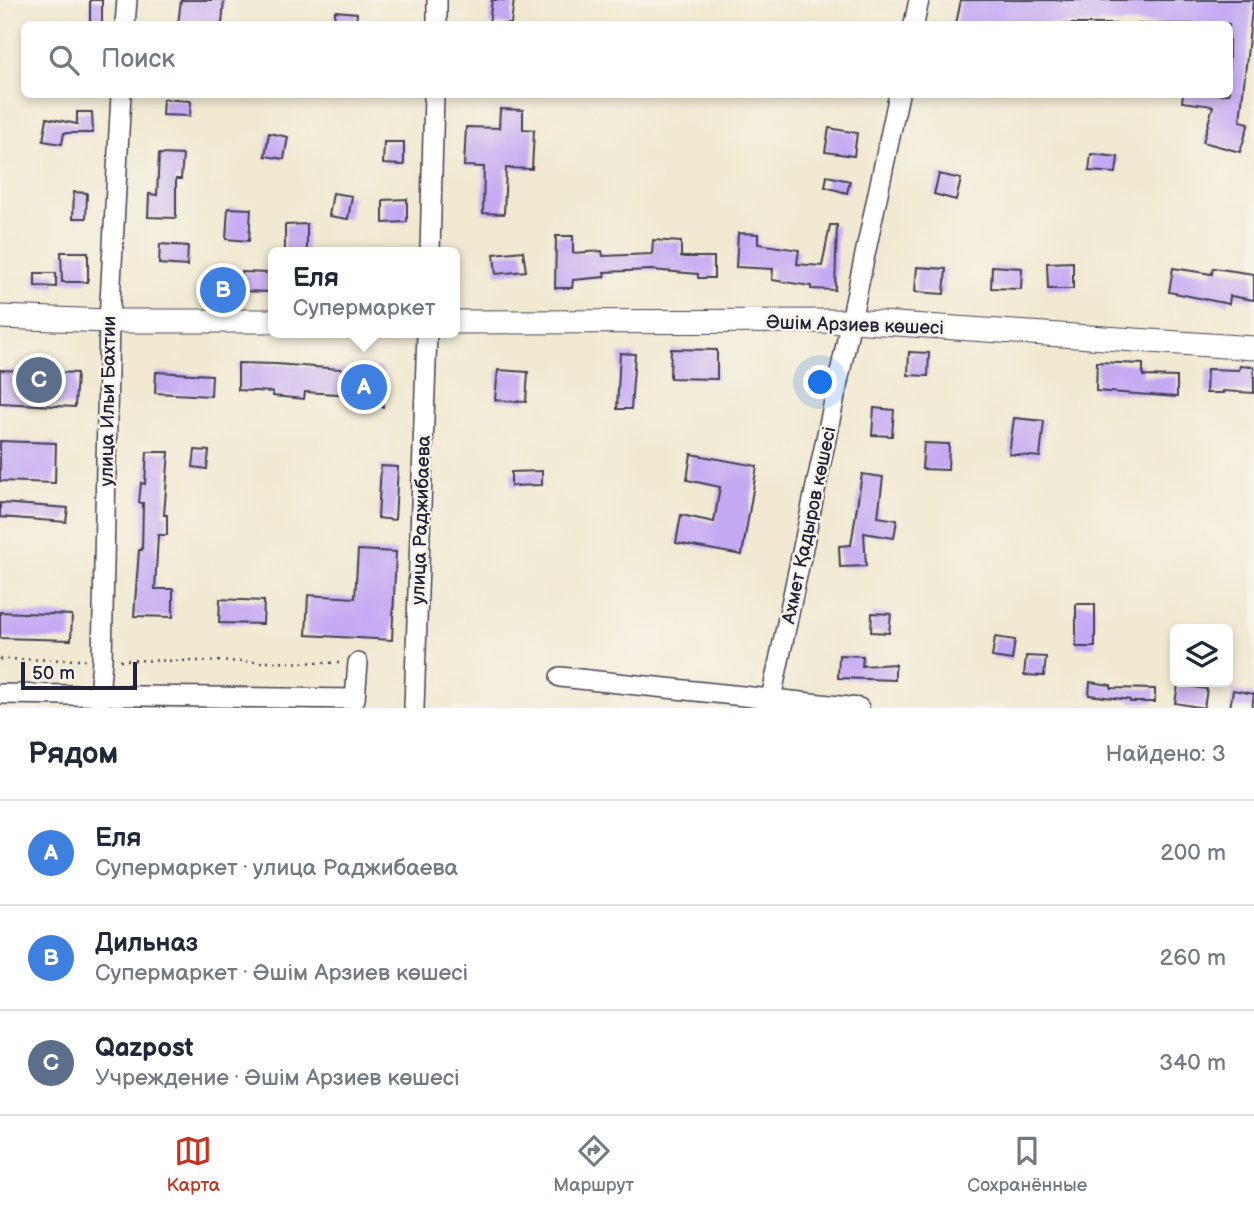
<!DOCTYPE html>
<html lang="ru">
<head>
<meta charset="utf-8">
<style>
	body { margin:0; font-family:"Balsamiq Sans",sans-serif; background:#f2f2f3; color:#1f2937 }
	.controls { position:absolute; right:21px; bottom:21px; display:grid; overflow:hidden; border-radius:10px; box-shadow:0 4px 10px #0003 }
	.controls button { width:63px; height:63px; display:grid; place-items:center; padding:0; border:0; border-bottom:2px solid #e0e1e3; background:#fff; color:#1f2937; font:35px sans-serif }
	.scale { position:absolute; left:21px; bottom:18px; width:116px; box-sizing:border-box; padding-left:7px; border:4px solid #22223b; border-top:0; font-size:19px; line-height:24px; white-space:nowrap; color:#22223b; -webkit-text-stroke:5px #f7f3e8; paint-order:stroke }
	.you { position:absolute; left:821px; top:383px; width:24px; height:24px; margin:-18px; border:5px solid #fff; border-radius:50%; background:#1a73e8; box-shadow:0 0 0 10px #1a73e833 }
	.badge { display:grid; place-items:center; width:46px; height:46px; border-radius:50%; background:#c8321e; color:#fff; font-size:23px; font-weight:700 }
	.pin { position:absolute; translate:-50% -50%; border:4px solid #fff; box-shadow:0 2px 7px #0006 }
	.popup { position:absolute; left:268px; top:247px; width:192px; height:91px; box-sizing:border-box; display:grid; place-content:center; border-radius:10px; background:#fff; filter:drop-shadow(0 2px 5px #0005); font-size:23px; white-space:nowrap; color:#747a83 }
	.popup b { font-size:26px; color:#1f2937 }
	.popup::after { content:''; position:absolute; left:50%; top:100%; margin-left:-14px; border:14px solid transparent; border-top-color:#fff }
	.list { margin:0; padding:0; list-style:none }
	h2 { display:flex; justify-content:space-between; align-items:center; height:91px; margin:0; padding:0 28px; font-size:30px }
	h2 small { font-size:23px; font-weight:400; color:#747a83 }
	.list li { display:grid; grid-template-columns:46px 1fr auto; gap:21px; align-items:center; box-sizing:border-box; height:105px; padding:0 28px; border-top:2px solid #e0e1e3 }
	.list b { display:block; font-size:26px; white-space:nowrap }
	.list p { margin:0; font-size:23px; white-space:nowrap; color:#747a83 }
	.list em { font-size:23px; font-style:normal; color:#747a83 }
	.icon { flex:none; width:38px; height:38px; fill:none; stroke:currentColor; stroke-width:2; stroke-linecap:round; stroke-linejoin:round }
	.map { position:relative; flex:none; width:1254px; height:708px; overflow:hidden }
	.search { position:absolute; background:#fff; box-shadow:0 4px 10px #0003; left:21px; right:21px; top:21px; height:77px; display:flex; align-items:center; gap:18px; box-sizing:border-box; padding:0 24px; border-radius:10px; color:#747a83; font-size:26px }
	.sheet { height:406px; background:#fff }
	nav { display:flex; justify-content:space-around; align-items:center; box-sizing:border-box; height:98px; border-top:2px solid #e0e1e3; background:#fff; font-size:19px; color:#747a83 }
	nav a { display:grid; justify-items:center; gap:4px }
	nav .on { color:#c8321e }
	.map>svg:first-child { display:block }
	.building { fill:#c4a9f3 }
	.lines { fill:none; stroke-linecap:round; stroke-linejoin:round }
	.minor-casing { stroke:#414052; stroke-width:22 }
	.tertiary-casing { stroke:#414052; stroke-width:25 }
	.path { stroke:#414052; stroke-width:2.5; stroke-dasharray:2 5; stroke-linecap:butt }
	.minor { stroke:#fff; stroke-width:19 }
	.tertiary { stroke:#fff; stroke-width:23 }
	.labels { text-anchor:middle; stroke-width:5; stroke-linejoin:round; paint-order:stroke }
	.street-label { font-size:19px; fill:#22223b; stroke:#f7f3e8 }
</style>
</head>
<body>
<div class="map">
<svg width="1254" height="708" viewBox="0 0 1254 708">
	<rect width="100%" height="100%" fill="#f7f3e8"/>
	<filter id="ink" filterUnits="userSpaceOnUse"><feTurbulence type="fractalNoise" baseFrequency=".0143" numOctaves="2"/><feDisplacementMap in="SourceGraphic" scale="14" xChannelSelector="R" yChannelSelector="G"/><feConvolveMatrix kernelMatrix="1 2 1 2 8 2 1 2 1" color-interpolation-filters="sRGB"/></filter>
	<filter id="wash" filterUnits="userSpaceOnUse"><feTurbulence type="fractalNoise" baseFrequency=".00686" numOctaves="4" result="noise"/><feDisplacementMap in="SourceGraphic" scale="28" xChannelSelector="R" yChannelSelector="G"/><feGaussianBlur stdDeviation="1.57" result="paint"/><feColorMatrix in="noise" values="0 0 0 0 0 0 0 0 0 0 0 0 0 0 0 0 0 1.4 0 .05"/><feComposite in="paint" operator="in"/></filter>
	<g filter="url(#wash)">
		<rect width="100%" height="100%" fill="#f1e9d1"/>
		<g id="blocks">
			<path class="building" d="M90,0H102V24H90Z
				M181,0H224L222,24H178Z
				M492,0H514L511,24H489Z
				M961,0H1253L1240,121L1249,123L1240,152L1203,142L1213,106L1182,102L1183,94H1229V24H956Z
				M335,11L357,13L356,24H334Z
				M163,99L191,101L190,116L162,115Z
				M500,109L523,110V129L534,130L532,169L506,168L504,214L483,213L484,167L464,166L466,127L499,128Z
				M77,112H92L93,133H64L62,144L43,141L47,118L77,124Z
				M829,128L857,133L854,156L825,152Z
				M269,133L288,137L284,159L265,156Z
				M384,142H404V165L383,164Z
				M159,154L183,155L181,179H176V218L148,217L149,194L157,195Z
				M1091,154L1118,157L1116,173L1089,171Z
				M939,174L961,179L956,200L934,194Z
				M827,176L850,181L847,193L825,187Z
				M74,192L87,193L86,218H73Z
				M333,193L352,196L348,219L329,216Z
				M407,199V222L383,223V200Z
				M228,208L251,209L249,241L226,239Z
				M307,224V252H285V225Z
				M830,225H837L835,290L811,289V286L772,280L773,269L736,267L738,233L758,234V244L799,250L797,264L822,266Z
				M556,236H573V253L602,251L603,256L652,254L653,240L681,242V257H714V278H698V274L651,270L604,272L605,277L573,280L572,288H555Z
				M160,244L188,246L187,266L159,264Z
				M523,251L526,271L496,274L494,254Z
				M61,252H88V282H62Z
				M1073,262V289H1048L1047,263Z
				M992,266L1022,268L1021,289L991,288Z
				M917,267L946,269L944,294L915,292Z
				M1173,268L1212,274L1213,268L1254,274V300L1230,296L1229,304L1169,292Z
				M242,272L272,273V292L241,291Z
				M35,273H56V287L35,286Z
				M204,284H236V297H204Z
				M671,349L717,350V379L670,378Z
				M909,352L929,353L928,376L908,375Z
				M620,353L635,354L631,409H617Z
				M1097,362L1143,364V376L1177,377V397L1096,391Z
				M238,363L276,364L353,370V368H382L383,407H353V395L305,392L304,399L273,396V392L238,390Z
				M1240,366L1254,367V393L1223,391V393H1206L1207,369L1239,370Z
				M0,370L77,373L75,407L0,403Z
				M498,370L528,372L526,402L495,400Z
				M156,372L212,375L211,396L155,393Z
				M874,408L894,410L892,436L872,435Z
				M1014,418L1044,421L1040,457L1009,454Z
				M0,441L56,443L55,483L0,481Z
				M924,443L949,444L948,470L922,469Z
				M195,450L209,451L207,469L193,467Z
				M147,452H169L164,515H167V535H158L155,589H173V617L134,616L139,550H142L143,503H139L141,483L145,484Z
				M691,454L757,466L742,555L676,543L681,515L714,522L720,487L687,480Z
				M381,466L398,467L395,520L378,518Z
				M542,471V485L511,486V472Z
				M862,474L883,477L878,517L897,520L894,538L864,533L866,566L840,567L839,546L851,545Z
				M0,503L68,508L66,522L0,517Z
				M358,550L396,552L392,640L306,635L308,595L355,598Z
				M220,599L264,601L263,624L219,623Z
				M1076,604H1095V647H1076Z
				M0,612L72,615L71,640L0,638Z
				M872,613L891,614L889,633L871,632Z
				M995,637L1015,640L1012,660L992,657Z
				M839,655L863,656L862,666L895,664V680L838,678Z
				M1026,656L1046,657L1044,676L1024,675Z
				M1090,682L1111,685V688L1155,689V702H1130V700L1089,695Z
				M1178,685L1207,689L1204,708L1175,703Z
				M1233,690L1254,694L1252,708H1230Z"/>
		</g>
	</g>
	<g filter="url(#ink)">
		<use href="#blocks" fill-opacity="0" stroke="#414052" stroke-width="2"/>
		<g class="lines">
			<g class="minor-casing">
				<path id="minor" d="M125,24L127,0
					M437,24V0
					M914,24L919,0
					M430,252L434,94
					M560,677L859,708
					M0,694L355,699L358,663
					M98,708L102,660L109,321L121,94
					M414,708L427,333
					M769,708L899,94"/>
			</g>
			<g class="tertiary-casing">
				<path id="tertiary" d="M0,317L109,321H273
					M455,322L852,321L1254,348"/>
			</g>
			<path class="path" d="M0,659L85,660
				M120,660L341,663"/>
			<use href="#minor" class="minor"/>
			<use href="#tertiary" class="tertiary"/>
		</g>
	</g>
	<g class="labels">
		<g class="street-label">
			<text transform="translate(855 324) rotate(2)" y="7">Әшім Арзиев көшесі</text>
			<text transform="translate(107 401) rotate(-89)" y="7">улица Ильи Бахтии</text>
			<text transform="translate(420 520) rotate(-88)" y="7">улица Раджибаева</text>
			<text transform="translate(808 525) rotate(-78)" y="7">Ахмет Қадыров көшесі</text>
		</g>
	</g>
</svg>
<div class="controls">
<button><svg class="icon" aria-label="layers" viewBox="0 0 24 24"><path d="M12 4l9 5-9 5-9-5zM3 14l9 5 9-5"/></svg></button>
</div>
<div class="scale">50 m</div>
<div class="you"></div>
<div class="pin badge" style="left:364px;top:387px;background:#3f7fe0">A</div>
<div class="popup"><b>Еля</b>Супермаркет</div>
<div class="pin badge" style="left:223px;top:290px;background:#3f7fe0">B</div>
<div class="pin badge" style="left:39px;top:380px;background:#5c6f8a">C</div>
<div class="search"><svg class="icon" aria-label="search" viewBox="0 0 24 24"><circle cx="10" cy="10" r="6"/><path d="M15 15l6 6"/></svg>Поиск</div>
</div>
<section class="sheet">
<h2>Рядом<small>Найдено: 3</small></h2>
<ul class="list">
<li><span class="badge" style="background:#3f7fe0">A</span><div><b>Еля</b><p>Супермаркет · улица Раджибаева</p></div><em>200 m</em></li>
<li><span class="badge" style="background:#3f7fe0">B</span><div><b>Дильназ</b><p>Супермаркет · Әшім Арзиев көшесі</p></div><em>260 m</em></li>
<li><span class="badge" style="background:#5c6f8a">C</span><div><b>Qazpost</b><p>Учреждение · Әшім Арзиев көшесі</p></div><em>340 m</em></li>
</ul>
</section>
<nav>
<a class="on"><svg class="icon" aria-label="map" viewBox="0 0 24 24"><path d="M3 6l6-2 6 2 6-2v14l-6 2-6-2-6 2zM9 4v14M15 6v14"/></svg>Карта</a>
<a><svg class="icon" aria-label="directions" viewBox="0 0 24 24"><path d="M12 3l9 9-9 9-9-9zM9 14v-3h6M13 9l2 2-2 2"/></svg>Маршрут</a>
<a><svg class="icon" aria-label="saved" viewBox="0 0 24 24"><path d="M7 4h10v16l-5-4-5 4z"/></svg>Сохранённые</a>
</nav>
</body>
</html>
